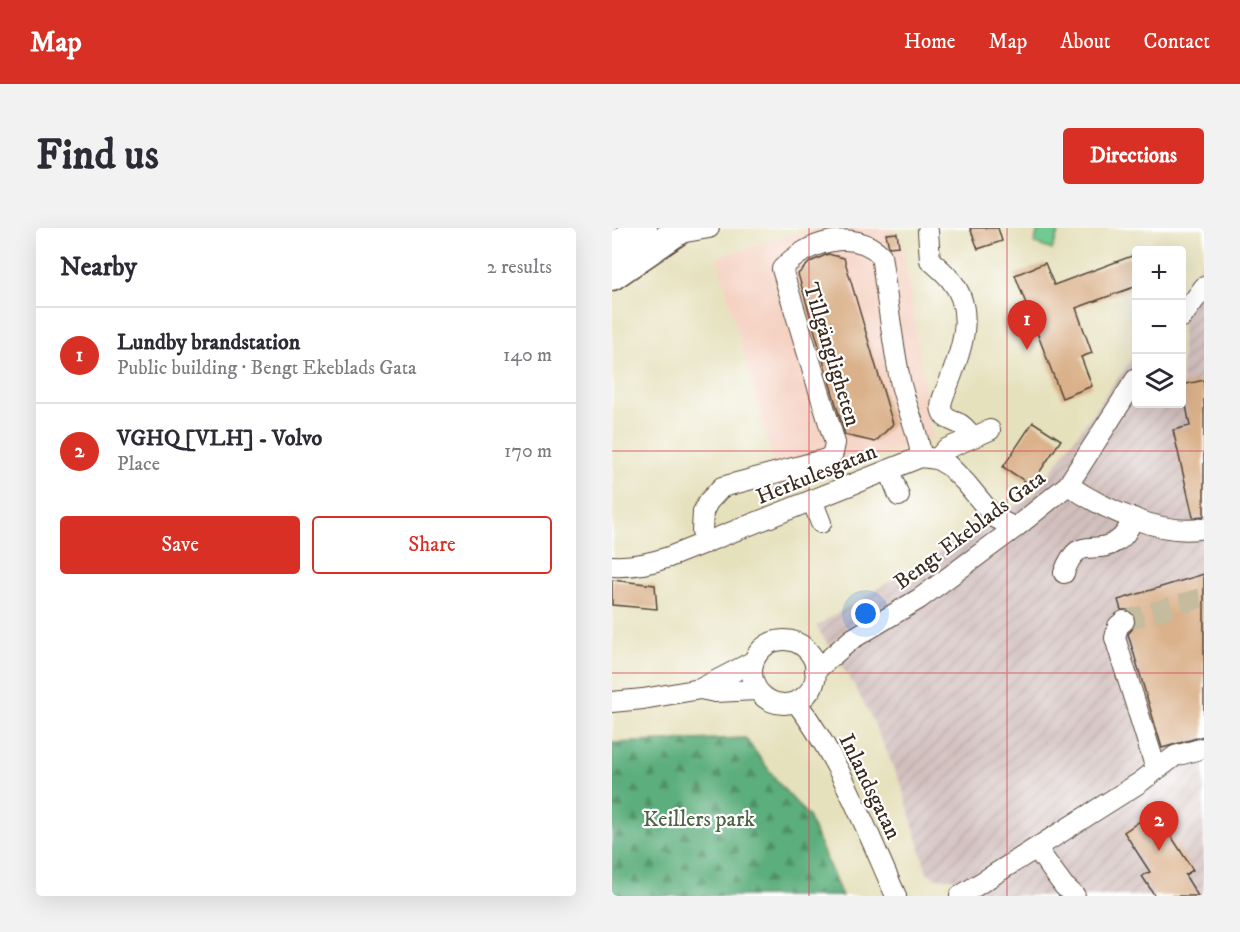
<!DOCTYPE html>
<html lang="en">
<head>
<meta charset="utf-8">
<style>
	body { margin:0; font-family:"IM FELL DW Pica",serif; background:#f2f2f3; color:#2b2b33 }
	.controls { position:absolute; right:18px; top:18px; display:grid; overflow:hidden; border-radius:6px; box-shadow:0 6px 24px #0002 }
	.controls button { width:54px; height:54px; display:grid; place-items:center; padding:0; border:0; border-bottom:2px solid #e1e1e2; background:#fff; color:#2b2b33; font:30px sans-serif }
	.you { position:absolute; left:254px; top:386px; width:21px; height:21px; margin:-15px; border:4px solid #fff; border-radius:50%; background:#1a73e8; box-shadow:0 0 0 9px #1a73e833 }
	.badge { display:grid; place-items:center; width:39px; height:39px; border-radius:50%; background:#d93025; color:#fff; font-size:20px; font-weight:700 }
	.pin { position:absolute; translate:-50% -50px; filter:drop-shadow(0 2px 3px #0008) }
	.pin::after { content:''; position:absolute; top:32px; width:21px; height:18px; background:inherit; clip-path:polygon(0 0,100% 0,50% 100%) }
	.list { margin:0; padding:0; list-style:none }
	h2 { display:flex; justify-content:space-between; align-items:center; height:78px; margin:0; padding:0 24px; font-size:26px }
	h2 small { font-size:20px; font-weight:400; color:#7c7c81 }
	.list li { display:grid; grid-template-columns:39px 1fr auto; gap:18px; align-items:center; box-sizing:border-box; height:96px; padding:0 24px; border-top:2px solid #e1e1e2 }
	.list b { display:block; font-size:22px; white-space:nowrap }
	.list p { margin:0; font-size:20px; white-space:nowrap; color:#7c7c81 }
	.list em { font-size:20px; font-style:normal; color:#7c7c81 }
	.actions { display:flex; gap:12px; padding:18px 24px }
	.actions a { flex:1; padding:14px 0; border:2px solid #d93025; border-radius:6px; text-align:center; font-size:21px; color:#d93025 }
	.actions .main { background:#d93025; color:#fff }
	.icon { flex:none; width:33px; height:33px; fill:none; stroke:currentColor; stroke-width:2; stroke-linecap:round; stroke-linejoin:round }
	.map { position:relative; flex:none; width:592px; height:668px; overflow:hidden; border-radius:6px }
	header { display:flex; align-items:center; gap:36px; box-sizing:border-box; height:84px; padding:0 30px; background:#d93025; color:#fff }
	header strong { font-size:28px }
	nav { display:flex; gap:33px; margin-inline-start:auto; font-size:21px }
	.intro { display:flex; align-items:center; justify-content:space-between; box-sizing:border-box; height:144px; padding:0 36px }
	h1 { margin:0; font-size:42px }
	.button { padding:15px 27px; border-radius:6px; background:#d93025; color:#fff; font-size:21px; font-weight:700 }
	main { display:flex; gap:36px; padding:0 36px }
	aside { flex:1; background:#fff; border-radius:6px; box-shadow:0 6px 24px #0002 }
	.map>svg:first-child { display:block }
	.built { fill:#f5d2c2 }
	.industrial { fill:url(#industrial-furrows) }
	.forest { fill:url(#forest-firs); stroke:#4c6c4c; stroke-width:1.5 }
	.green { fill:#70ca91; stroke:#567a58; stroke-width:1.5 }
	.building { fill:#dab18a }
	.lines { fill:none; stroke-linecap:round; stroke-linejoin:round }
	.minor-tunnel { stroke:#c4bc9d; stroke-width:20; stroke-dasharray:20 10; stroke-linecap:butt }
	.minor-casing { stroke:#554536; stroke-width:22 }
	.highway-casing { stroke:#554536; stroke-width:31 }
	.minor { stroke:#fff; stroke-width:20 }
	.highway { stroke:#fff; stroke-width:28 }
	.grid { fill:none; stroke:#d1495b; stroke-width:1.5; stroke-opacity:0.55 }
	.labels { text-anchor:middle; stroke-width:4.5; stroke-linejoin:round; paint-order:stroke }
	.street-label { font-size:22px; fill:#3b2a1e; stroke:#fff }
	.park-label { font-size:22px; fill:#4e6246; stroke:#fff }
</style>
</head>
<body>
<header>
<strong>Map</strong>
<nav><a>Home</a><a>Map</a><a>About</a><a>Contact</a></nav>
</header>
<div class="intro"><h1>Find us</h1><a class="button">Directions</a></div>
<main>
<aside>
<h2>Nearby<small>2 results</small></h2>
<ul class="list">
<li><span class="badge">1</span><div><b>Lundby brandstation</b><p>Public building · Bengt Ekeblads Gata</p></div><em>140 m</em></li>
<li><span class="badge">2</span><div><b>VGHQ [VLH] - Volvo</b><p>Place</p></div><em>170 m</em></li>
</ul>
<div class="actions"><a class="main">Save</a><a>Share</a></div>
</aside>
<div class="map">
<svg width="592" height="668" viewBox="0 0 592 668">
	<defs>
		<pattern id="industrial-furrows" width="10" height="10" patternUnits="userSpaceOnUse" patternTransform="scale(1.5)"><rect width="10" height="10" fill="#d1bfbd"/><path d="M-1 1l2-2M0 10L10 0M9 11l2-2" fill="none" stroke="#b4a4a2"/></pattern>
		<pattern id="forest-firs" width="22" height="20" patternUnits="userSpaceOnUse" patternTransform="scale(1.5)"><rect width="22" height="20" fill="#5cae7b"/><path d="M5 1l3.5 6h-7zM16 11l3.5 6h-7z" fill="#4d8e64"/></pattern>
	</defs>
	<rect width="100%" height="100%" fill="#fff"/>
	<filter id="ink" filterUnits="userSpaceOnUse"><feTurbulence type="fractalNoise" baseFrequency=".0167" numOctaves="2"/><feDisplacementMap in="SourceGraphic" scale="12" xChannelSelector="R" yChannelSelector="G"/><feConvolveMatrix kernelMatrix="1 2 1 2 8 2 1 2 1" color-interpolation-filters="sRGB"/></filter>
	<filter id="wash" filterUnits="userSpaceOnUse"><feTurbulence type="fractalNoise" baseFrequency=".008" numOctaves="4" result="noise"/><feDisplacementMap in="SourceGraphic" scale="24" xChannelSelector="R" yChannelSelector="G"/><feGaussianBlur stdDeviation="1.35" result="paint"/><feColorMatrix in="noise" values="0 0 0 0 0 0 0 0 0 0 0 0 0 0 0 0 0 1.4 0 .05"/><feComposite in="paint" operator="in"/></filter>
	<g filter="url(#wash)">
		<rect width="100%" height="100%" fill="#e6e1bd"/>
		<path class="built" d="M203,0H278L290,11L320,209L169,263L105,29Z"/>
		<path class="industrial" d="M592,32V668H357L341,650H323L315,644L289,556L260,491L242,457L204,398L422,267L524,125V176H570V63Z"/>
		<path class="forest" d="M133,510L169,558L196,588L230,668H0V515Z"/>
		<path class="green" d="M427,0H448L440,22L422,15Z"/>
		<g id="blocks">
			<path class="building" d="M358,0H386L390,13L366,21Z
				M285,5L287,18L277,19L274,6Z
				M216,26L232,30L281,196L263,214L233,207L186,46L198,34Z
				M525,26V58L464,80L480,125L469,129L480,158L450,170L403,47L433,35L442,57Z
				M592,152V288L581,289L561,202L578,198L570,157Z
				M421,194L449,212L419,257L391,239Z
				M592,346V508L550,520L516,406L523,398L524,390L517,382H509L506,372Z
				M0,352L43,357L45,381L0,377Z
				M543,583L581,642L573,647L586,668H543L530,648L538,644L512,604Z"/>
		</g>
	</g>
	<g filter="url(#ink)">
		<use href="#blocks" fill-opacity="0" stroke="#554536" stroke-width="1.5"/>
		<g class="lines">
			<path class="minor-tunnel" d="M512,393L592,369"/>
			<g class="minor-casing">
				<path id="minor" d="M316,3L318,32C325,38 332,44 338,51C365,82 349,124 336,157C333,165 327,175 330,183C333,192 340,192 348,196C353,199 357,205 361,209
					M62,6L97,0
					M570,89L592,59
					M325,231L334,221L378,202
					M277,242L287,268
					M456,257C490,280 550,309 592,300
					M200,272L209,295
					M94,315L90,303L91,284L96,274L110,259L215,231L221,225L223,215L170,41C195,13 242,0 269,27C275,68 280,111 288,152C293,178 307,203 309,229
					M0,338C21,339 37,336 57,329L309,229L325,231L337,238L354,255L382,289L403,300
					M452,345C466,305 481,329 505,313C514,308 517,298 522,290
					M512,393L506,398L503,410L544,541
					M140 444a32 32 0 1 1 64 0a32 32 0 1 1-64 0Z
					M203,443L240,411L307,371L403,300L456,257L524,151
					M88,461L142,433
					M0,474L31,471L88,461L103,464L145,462
					M184,474C227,530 255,603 284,668
					M424,620L452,658L463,668
					M348,668L527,555L563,528L592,520"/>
			</g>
			<g class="highway-casing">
				<path id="highway" d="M0,19L31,0
					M0,48L70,0"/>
			</g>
			<use href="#minor" class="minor"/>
			<use href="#highway" class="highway"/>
		</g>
	</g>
	<path class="grid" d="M197,0V668M395,0V668M0,223H592M0,445H592"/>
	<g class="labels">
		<g class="street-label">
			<text transform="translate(221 126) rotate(73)" y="8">Tillgängligheten</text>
			<text transform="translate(204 245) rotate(-22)" y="8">Herkulesgatan</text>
			<text transform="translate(357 301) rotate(-37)" y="8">Bengt Ekeblads Gata</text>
			<text transform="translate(259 558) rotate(64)" y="8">Inlandsgatan</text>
		</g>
		<g class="park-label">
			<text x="87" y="598">Keillers park</text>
		</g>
	</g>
</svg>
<div class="controls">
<button>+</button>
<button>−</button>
<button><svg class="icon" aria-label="layers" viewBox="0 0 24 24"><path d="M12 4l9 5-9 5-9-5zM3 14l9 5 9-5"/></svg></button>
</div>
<div class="you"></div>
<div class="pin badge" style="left:415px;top:122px">1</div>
<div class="pin badge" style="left:547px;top:623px">2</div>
</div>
</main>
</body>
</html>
